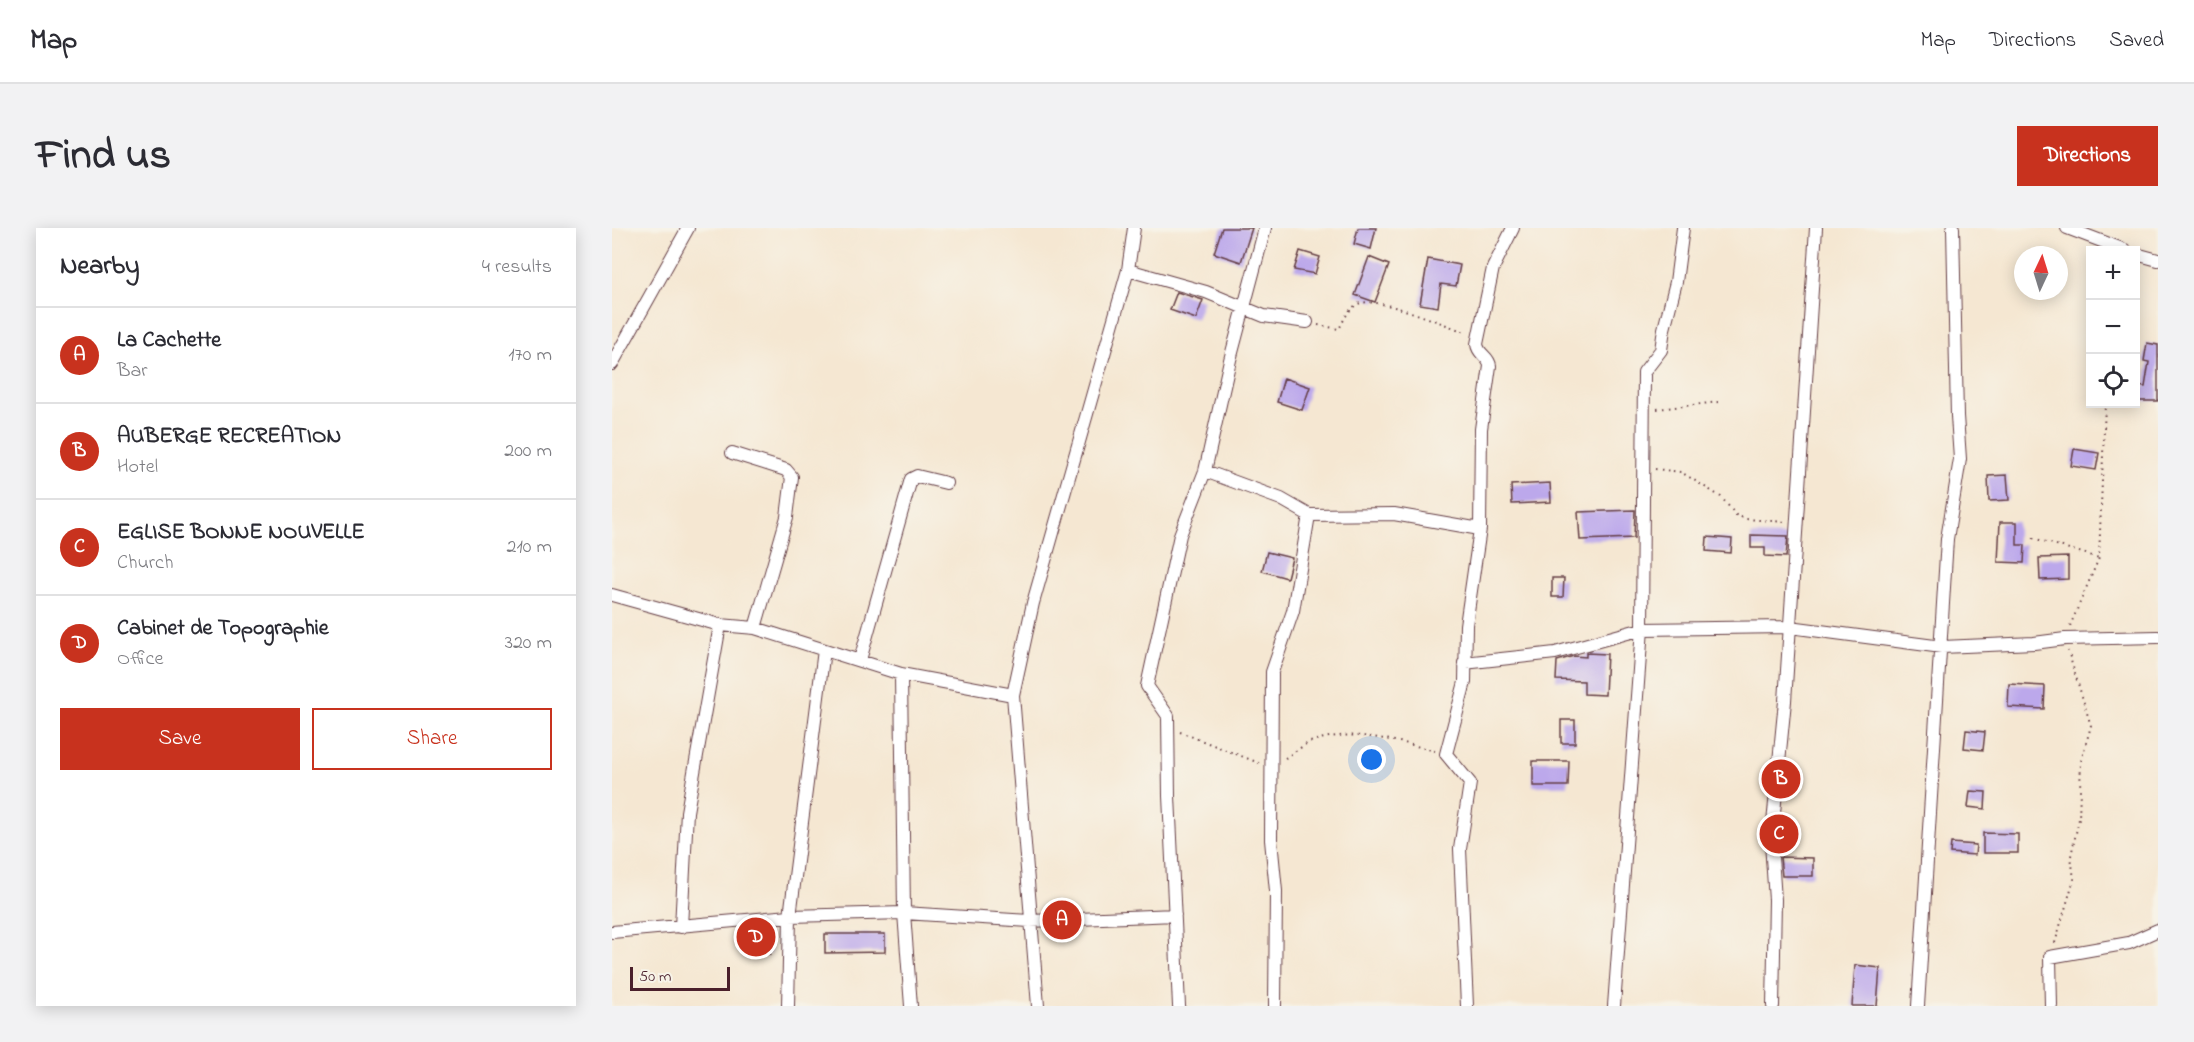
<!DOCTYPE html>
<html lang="en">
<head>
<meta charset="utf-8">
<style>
	body { margin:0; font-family:"Indie Flower",sans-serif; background:#f2f2f3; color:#2b2b33 }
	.controls { position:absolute; right:18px; top:18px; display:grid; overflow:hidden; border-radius:0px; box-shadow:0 3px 15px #0003 }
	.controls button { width:54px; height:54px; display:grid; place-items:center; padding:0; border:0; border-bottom:2px solid #e1e1e2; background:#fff; color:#2b2b33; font:30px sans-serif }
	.compass { position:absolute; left:1402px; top:18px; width:54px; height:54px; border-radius:50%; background:#fff; box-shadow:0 3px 15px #0003; rotate:4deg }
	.scale { position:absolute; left:18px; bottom:15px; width:100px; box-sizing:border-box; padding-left:6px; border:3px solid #4a1f2b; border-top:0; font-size:16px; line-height:21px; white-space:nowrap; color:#4a1f2b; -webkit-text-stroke:4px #f7f3e8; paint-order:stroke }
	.you { position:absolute; left:760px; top:532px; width:21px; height:21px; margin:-15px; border:4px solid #fff; border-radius:50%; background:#1a73e8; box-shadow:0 0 0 9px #1a73e833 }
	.badge { display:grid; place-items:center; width:39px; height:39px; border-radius:50%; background:#c8321e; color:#fff; font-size:20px; font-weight:700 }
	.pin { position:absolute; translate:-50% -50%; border:3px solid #fff; box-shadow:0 2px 6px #0006 }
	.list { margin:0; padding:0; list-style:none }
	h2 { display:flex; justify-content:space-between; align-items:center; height:78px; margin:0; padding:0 24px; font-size:26px }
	h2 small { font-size:20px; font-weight:400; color:#7c7c81 }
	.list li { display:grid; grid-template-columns:39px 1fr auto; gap:18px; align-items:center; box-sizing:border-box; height:96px; padding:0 24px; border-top:2px solid #e1e1e2 }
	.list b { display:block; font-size:22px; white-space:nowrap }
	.list p { margin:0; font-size:20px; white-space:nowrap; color:#7c7c81 }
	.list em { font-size:20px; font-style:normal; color:#7c7c81 }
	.actions { display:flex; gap:12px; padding:18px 24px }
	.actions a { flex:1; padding:14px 0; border:2px solid #c8321e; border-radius:0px; text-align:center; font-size:21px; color:#c8321e }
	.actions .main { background:#c8321e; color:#fff }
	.icon { flex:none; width:33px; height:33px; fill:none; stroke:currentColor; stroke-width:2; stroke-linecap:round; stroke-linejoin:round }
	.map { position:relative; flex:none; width:1546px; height:778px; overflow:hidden; border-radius:0px }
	header { display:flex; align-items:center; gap:36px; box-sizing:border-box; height:84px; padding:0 30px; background:#fff; border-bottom:2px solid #e1e1e2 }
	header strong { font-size:28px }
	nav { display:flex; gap:33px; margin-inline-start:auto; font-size:21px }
	.intro { display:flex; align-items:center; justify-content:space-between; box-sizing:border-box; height:144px; padding:0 36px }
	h1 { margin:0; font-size:42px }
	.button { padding:15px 27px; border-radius:0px; background:#c8321e; color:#fff; font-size:21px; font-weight:700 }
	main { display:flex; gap:36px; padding:0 36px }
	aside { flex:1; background:#fff; border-radius:0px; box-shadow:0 3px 15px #0003 }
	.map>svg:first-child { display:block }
	.building { fill:#bca8eb }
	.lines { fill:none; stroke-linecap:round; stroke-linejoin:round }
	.street-casing { stroke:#643d44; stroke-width:14 }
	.path { stroke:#643d44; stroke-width:2; stroke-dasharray:1.5 4.5; stroke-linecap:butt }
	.street { stroke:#fff; stroke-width:12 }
</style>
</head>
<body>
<header>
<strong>Map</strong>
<nav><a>Map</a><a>Directions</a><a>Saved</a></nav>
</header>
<div class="intro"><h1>Find us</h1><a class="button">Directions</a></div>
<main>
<aside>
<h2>Nearby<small>4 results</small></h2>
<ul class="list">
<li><span class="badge">A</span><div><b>La Cachette</b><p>Bar</p></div><em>170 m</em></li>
<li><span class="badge">B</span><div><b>AUBERGE RECREATION</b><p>Hotel</p></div><em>200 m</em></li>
<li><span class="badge">C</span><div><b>EGLISE BONNE NOUVELLE</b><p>Church</p></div><em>210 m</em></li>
<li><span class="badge">D</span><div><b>Cabinet de Topographie</b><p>Office</p></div><em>320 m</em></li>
</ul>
<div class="actions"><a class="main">Save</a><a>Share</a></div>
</aside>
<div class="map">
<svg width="1546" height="778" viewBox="0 0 1546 778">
	<rect width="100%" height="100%" fill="#f7f3e8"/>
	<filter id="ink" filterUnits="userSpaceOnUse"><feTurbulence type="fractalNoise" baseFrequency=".0167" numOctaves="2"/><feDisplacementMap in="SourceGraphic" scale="12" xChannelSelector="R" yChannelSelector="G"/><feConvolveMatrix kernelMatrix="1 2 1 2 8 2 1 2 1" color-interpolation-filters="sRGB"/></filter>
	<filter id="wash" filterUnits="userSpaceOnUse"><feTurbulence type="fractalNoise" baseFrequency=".008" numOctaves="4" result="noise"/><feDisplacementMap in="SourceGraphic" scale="24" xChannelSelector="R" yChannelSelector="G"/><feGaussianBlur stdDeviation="1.35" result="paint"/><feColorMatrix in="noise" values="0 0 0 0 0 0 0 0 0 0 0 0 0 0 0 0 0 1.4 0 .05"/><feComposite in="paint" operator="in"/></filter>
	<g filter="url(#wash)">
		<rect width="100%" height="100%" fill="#f5e7d2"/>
		<g id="blocks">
			<path class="building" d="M610,0H640L629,34L602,25Z
				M746,0H764L759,21L742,16Z
				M688,23L708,29L703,46L682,42Z
				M757,29L777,37L763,74L743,67Z
				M816,31L848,37L844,58L829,56L826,79L808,76Z
				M565,64L591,72L584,91L558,82Z
				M1535,115L1546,117V173H1524V158L1533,159L1537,134L1532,133Z
				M672,150L698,159L690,182L665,174Z
				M1462,221L1487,225L1484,242L1459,238Z
				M1395,247L1397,272L1377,273L1376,248Z
				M938,255L939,274L900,276L899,257Z
				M1023,282L1022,310L968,312L966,284Z
				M1388,294H1405V317H1413L1412,335L1386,334Z
				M1139,307L1176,308L1174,329L1153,328V320H1139Z
				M1095,309L1120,311L1119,325L1094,323Z
				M655,324L680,330L675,350L650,343Z
				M1456,329V351L1428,352L1427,330Z
				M940,350H952L951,369H940Z
				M974,425L995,426L993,467L972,466V453L944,452L945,433L962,428L974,429Z
				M1397,456L1433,458L1432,481L1396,479Z
				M949,492H963V515H949Z
				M1354,502L1373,504L1371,522L1352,520Z
				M921,533H957L956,558H921Z
				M1358,563L1374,564L1373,581L1356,579Z
				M1371,605L1406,606V625H1371Z
				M1339,615L1364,617L1363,627L1338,625Z
				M1168,629L1201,630V648H1170Z
				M132,706H158V726H132Z
				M213,706H273V724L213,725Z
				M1243,737L1268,740L1265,778H1240Z"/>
		</g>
	</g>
	<g filter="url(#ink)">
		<use href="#blocks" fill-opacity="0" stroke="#643d44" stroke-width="1.5"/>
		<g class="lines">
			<g class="street-casing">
				<path id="street" d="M1455,0L1513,22
					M1524,26L1546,32
					M516,42L594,64L652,88L695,94
					M0,136L76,0
					M120,225L174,242L180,249L175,289L143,400
					M593,243L669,271L697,287L782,286L868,301
					M0,367L108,397L143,400L289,446L401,467
					M248,432L299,251L305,248L334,255
					M852,435L943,425L1030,401L1178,399L1330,419L1422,415L1453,411L1546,409
					M289,446L292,685L299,778
					M69,699L75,584L108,397
					M0,704L178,688L292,685L418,693L563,687
					M176,778L178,688L212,422
					M426,778L401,467L421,375L516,42L522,0
					M567,778L557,568L556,488L535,458L568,307L593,243L618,132L653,0
					M663,778L664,663L659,612L660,444L681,383L697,287
					M855,778L848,621L858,555L834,526L853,454L854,397L868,301L869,201L878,138C877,128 866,127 865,116L881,40L901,0
					M1002,778L1030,401L1032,144L1049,122L1052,101L1064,54L1071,0
					M1161,778L1163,672L1159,615L1173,473L1204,0
					M1306,778L1335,311L1348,231L1345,188L1341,0
					M1439,778L1438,729L1517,715L1546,702"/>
			</g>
			<path class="path" d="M706,97L727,101C732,92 736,81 746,76C764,67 833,97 853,104
				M1045,181L1107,174
				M1043,241L1069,244L1109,269L1124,287L1134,291L1174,294
				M1421,310L1487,330
				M1458,398L1487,330L1493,176
				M568,504L647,535
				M673,530C682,525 692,516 701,513C740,500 785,513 823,523
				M1443,715L1462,651L1459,628L1467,591L1469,533L1479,498L1456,423"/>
			<use href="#street" class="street"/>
		</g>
	</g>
</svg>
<div class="controls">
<button>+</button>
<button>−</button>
<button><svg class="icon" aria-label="locate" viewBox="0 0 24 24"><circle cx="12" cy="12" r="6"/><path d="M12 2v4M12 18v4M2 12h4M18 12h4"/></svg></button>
</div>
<svg class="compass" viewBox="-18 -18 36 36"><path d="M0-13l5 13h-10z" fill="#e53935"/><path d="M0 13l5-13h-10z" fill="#7c7c81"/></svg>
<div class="scale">50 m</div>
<div class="you"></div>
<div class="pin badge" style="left:450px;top:692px">A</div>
<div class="pin badge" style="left:1169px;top:551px">B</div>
<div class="pin badge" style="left:1167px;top:606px">C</div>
<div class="pin badge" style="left:144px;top:709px">D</div>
</div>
</main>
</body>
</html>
